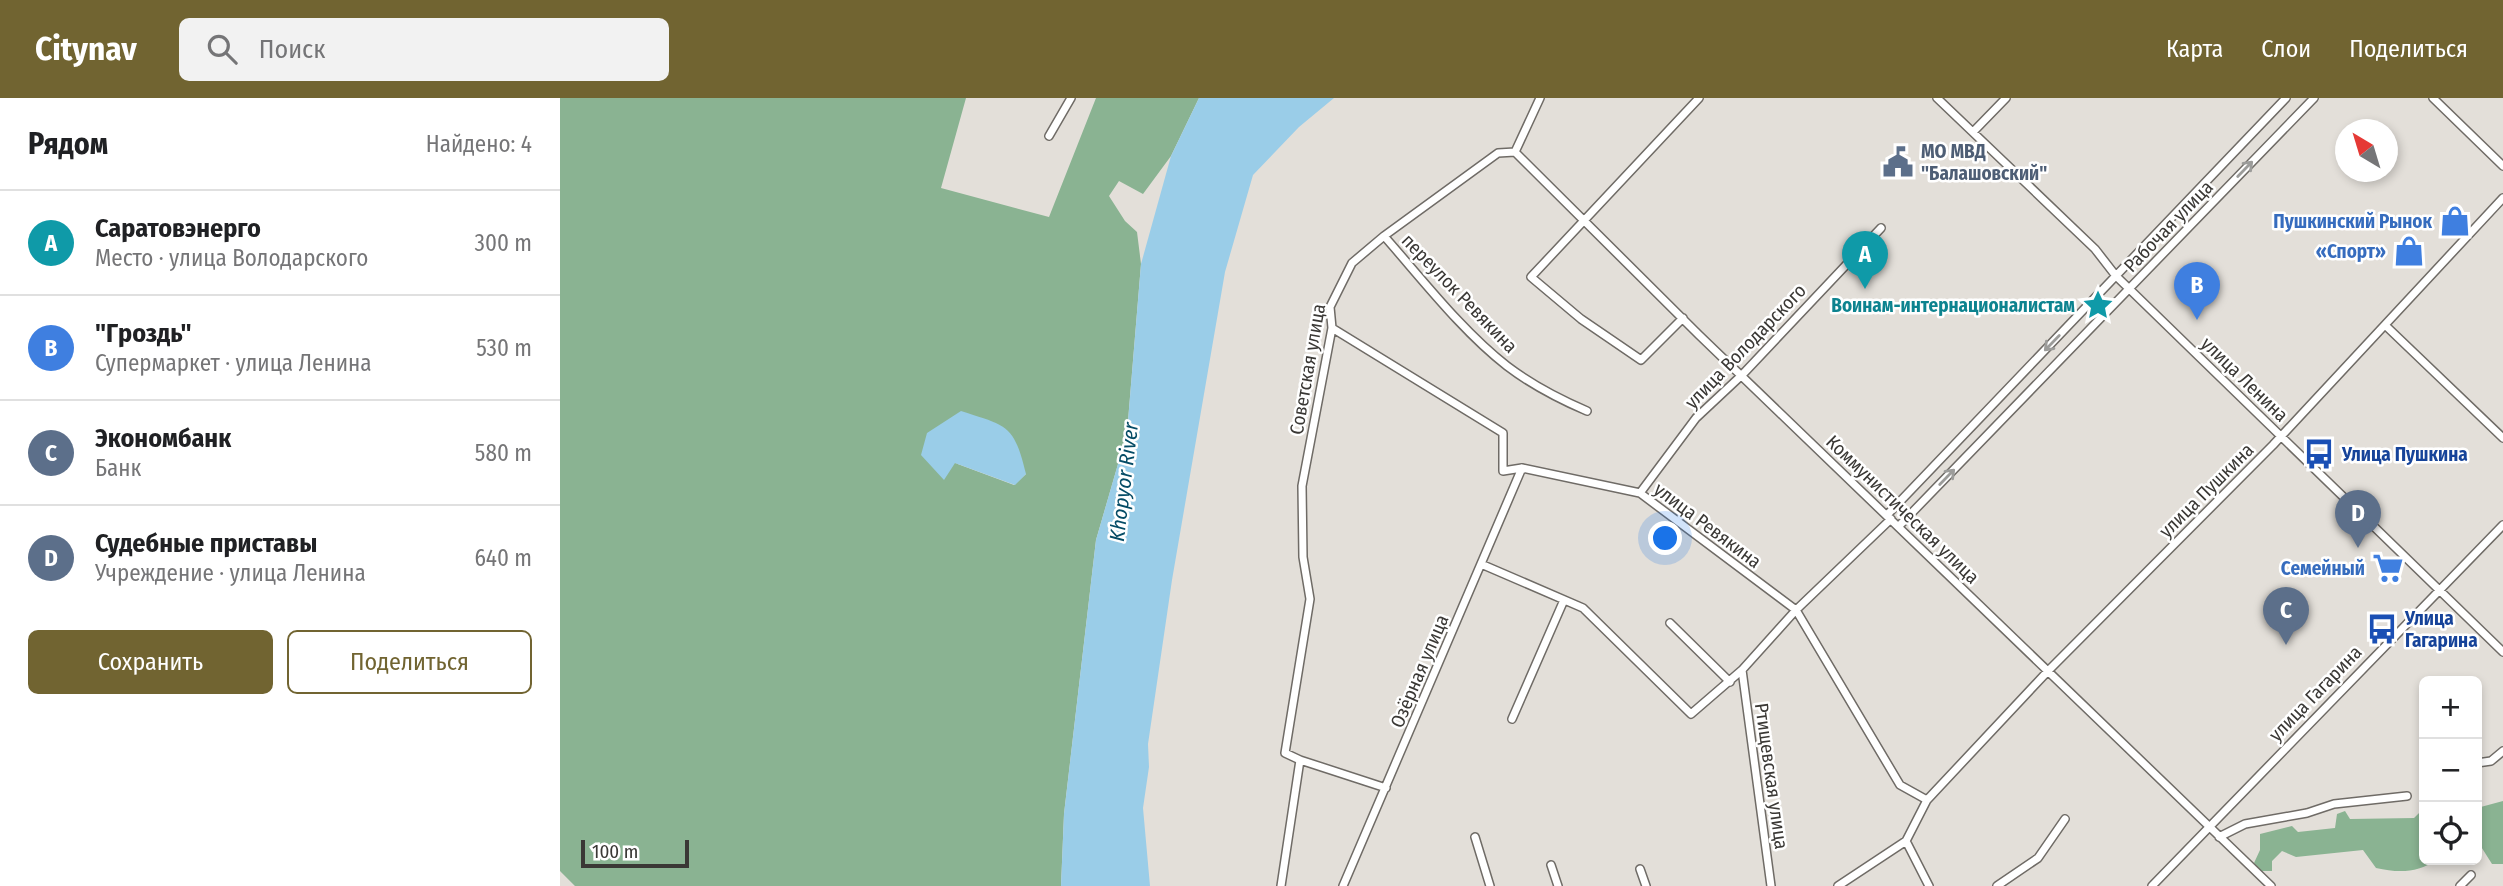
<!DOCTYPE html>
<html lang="ru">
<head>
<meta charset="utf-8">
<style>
	body { margin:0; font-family:"Fira Sans Condensed",sans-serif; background:#f2f2f2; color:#202124 }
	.controls { position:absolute; right:21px; bottom:21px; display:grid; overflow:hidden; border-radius:10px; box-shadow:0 4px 10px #0003 }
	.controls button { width:63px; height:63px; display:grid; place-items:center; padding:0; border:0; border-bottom:2px solid #e0e0e0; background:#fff; color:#202124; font:35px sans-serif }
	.compass { position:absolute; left:1775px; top:21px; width:63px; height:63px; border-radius:50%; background:#fff; box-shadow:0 4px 10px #0003; rotate:322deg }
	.scale { position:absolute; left:21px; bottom:18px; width:108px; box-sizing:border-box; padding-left:7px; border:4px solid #3a3835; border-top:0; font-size:19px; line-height:24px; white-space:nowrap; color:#3a3835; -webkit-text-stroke:5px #fff; paint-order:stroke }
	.you { position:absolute; left:1106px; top:441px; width:24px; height:24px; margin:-18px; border:5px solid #fff; border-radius:50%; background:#1a73e8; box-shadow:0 0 0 10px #1a73e833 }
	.badge { display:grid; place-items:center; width:46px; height:46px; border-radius:50%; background:#716431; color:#fff; font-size:23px; font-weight:700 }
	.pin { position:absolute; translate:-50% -58px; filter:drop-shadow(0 2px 4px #0008) }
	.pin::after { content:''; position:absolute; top:37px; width:24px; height:21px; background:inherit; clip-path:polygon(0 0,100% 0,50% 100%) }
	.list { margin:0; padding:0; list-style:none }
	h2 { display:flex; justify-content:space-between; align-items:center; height:91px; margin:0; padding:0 28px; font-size:30px }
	h2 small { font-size:23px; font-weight:400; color:#757577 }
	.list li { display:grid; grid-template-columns:46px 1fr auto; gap:21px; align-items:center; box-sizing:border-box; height:105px; padding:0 28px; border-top:2px solid #e0e0e0 }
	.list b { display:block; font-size:26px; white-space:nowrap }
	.list p { margin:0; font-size:23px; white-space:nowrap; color:#757577 }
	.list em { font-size:23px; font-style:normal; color:#757577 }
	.actions { display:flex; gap:14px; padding:21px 28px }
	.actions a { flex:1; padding:16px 0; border:2px solid #716431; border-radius:10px; text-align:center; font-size:24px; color:#716431 }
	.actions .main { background:#716431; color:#fff }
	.icon { flex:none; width:38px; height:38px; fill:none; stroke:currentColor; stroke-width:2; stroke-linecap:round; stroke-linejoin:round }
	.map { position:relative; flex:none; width:1943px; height:788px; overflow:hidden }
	header { display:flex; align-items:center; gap:42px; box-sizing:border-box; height:98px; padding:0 35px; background:#716431; color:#fff }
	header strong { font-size:33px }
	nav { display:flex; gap:38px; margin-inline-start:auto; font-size:24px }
	.search { width:490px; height:63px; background:#f2f2f2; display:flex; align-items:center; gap:18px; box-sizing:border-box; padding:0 24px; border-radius:10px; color:#757577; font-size:26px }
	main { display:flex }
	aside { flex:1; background:#fff }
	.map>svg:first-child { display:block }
	.forest { fill:#8ab392; fill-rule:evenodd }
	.water { fill:#9acde8 }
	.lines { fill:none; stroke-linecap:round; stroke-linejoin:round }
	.minor-casing { stroke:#6f6b66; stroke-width:10 }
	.minor { stroke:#fff; stroke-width:7 }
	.oneway { stroke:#9c9c9a }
	.labels { text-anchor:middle; stroke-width:5; stroke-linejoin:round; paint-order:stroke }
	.service-label { font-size:19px; font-weight:bold; fill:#4e5e75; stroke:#fff; text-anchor:start }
	.shop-label { font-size:19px; font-weight:bold; fill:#366cbe; stroke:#fff; text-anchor:end }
	.street-label { font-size:19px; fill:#3a3835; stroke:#fff }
	.culture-label { font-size:19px; font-weight:bold; fill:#0d838f; stroke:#fff; text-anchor:end }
	.transit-label { font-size:19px; font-weight:bold; fill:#164399; stroke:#fff; text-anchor:start }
	.water-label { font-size:21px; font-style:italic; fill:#054c66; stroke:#fff }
</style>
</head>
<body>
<header>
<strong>Citynav</strong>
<div class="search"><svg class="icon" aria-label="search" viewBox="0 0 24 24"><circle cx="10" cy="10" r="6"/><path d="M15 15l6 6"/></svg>Поиск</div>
<nav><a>Карта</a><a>Слои</a><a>Поделиться</a></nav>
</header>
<main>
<aside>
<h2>Рядом<small>Найдено: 4</small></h2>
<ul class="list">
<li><span class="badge" style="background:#0f9aa8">A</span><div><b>Саратовэнерго</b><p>Место · улица Володарского</p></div><em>300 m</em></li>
<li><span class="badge" style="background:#3f7fe0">B</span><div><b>&quot;Гроздь&quot;</b><p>Супермаркет · улица Ленина</p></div><em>530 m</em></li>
<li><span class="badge" style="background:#5c6f8a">C</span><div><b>Экономбанк</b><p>Банк</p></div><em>580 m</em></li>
<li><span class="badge" style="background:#5c6f8a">D</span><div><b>Судебные приставы</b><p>Учреждение · улица Ленина</p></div><em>640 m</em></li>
</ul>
<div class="actions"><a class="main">Сохранить</a><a>Поделиться</a></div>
</aside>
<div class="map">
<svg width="1943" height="788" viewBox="0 0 1943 788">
	<rect width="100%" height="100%" fill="#e3dfd9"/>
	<path class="forest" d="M0,0H406L381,90L489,119L536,0H639L611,58L583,96L559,83L549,98L565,123L577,134L581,166L567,335L536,442L504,716L501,788H15L0,773ZM395,365L466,376L454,387Z
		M1943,703V766H1932L1920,747H1917V710Z
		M1864,710V762H1877C1857,775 1839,775 1816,770L1803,752L1736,759L1722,753L1712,763V773H1700L1694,765L1700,752V736L1732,728L1738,734L1775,730L1777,716L1785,713L1790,721L1854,720Z"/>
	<path class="water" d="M639,0H774L739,29L693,77L665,174L612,482L588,646L589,669L583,710L590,788H501L504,716L536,442L567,335L581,166L611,58Z
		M401,313C447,328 454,326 466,376L455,387L395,365L384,382L361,357L367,335Z"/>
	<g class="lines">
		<g class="minor-casing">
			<path id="minor" d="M1377,0L1535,151L1556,178L1943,554
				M1873,0L1943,68
				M1413,34L1446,0
				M489,38L511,0
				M955,54L1139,237L1711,788
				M955,54L980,0
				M824,138C862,181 902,233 947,268C972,287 999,301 1027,313
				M1123,220L1081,262L1021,221L971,179L1139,0
				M1826,228L1943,340
				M772,230L943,335V373L962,370L1080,395L1236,512L1340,687L1367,702L1346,743L1369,788
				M1080,395L1136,320L1183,276L1321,130
				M1328,416L1726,0
				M1339,428L1754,0
				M921,466L1023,510L1131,616L1182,572
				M1110,525L1170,584
				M952,621L1004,502
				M740,662L826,690
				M1917,665L1931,663L1943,653
				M1367,702L1487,574L1713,347L1943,100
				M915,739L930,788
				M1659,739L1685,726L1747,715L1774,706L1847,698
				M991,767L998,788
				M1080,771L1086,788
				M721,788L740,662L725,655L750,501L743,459L742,388L772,230L770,209L792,165L824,138L938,55L955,54
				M783,788L962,370
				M1211,788L1182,572L1236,512L1331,421
				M1278,788L1346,743
				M1437,788L1478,760L1505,721
				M1592,788L1943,427
				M1900,788L1911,777"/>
		</g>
		<use href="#minor" class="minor"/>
	</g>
	<defs><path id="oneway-shaft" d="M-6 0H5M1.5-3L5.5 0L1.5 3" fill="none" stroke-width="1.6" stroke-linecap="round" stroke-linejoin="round" transform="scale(1.75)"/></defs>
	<g class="oneway">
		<use href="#oneway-shaft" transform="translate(1685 71) rotate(-46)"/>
		<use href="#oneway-shaft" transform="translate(1492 245) rotate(134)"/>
		<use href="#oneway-shaft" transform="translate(1387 379) rotate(-46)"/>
	</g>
	<defs>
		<g id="civic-bare" transform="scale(2.415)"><path d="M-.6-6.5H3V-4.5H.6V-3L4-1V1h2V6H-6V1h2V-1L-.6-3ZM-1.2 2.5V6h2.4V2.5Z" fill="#5c6f8a" stroke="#fff" stroke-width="2.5" paint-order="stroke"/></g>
		<g id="shop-bare" transform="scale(2.415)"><path d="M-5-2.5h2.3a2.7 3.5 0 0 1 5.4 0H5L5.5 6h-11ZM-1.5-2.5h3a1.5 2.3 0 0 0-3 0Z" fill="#3f7fe0" stroke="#fff" stroke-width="2.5" paint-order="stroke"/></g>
		<g id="sight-bare" transform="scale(2.415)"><path d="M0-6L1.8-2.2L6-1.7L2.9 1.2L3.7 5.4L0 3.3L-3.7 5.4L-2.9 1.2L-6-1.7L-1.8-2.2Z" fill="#0f9aa8" stroke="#fff" stroke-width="2.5" paint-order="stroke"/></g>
		<g id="bus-bare" transform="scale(2.415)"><path d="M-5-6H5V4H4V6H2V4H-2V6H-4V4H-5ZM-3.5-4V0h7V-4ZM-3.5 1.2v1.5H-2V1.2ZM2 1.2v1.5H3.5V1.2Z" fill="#1a4fb4" stroke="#fff" stroke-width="2.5" paint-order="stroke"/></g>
		<g id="supermarket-bare" transform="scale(2.415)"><path d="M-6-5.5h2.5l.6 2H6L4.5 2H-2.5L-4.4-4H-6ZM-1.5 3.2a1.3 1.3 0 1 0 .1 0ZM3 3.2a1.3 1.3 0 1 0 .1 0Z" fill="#3f7fe0" stroke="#fff" stroke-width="2.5" paint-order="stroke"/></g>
	</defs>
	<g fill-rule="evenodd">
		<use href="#civic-bare" x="1338" y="64"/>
		<use href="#shop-bare" x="1895" y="123"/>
		<use href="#shop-bare" x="1849" y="153"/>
		<use href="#sight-bare" x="1538" y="207"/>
		<use href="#bus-bare" x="1759" y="356"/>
		<use href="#supermarket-bare" x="1828" y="470"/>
		<use href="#bus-bare" x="1822" y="531"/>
	</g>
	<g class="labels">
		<g class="service-label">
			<text x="1361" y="60">МО МВД<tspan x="1361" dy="22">"Балашовский"</tspan></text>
		</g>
		<g class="shop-label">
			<text x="1872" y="130">Пушкинский Рынок</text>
			<text x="1826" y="160">«Спорт»</text>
			<text x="1805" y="477">Семейный</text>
		</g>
		<g class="street-label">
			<text transform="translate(1608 128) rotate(-46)" y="7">Рабочая улица</text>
			<text transform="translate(900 195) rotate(46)" y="7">переулок Ревякина</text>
			<text transform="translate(1185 248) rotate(-46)" y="7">улица Володарского</text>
			<text transform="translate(747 271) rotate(-80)" y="7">Советская улица</text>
			<text transform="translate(1685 281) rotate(44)" y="7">улица Ленина</text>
			<text transform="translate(1646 392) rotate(-45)" y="7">улица Пушкина</text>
			<text transform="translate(1343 411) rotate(44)" y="7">Коммунистическая улица</text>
			<text transform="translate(1148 427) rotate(37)" y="7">улица Ревякина</text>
			<text transform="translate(859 573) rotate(-67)" y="7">Озёрная улица</text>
			<text transform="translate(1755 595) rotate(-46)" y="7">улица Гагарина</text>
			<text transform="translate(1212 678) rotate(82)" y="7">Ртищевская улица</text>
		</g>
		<g class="culture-label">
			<text x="1515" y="214">Воинам-интернационалистам</text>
		</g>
		<g class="transit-label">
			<text x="1782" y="363">Улица Пушкина</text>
			<text x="1845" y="527">Улица<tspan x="1845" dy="22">Гагарина</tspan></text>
		</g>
		<g class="water-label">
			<text transform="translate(564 384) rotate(-83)" y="7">Khopyor River</text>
		</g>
	</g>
</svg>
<div class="controls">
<button>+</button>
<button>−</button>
<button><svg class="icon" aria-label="locate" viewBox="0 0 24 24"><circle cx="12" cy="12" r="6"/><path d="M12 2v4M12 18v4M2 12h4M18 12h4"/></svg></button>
</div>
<svg class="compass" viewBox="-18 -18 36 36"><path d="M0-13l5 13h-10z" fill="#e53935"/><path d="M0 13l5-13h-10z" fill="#757577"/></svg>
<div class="scale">100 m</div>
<div class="you"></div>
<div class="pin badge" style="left:1305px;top:191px;background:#0f9aa8">A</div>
<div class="pin badge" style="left:1637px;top:222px;background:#3f7fe0">B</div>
<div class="pin badge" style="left:1726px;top:547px;background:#5c6f8a">C</div>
<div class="pin badge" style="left:1798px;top:450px;background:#5c6f8a">D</div>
</div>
</main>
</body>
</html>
